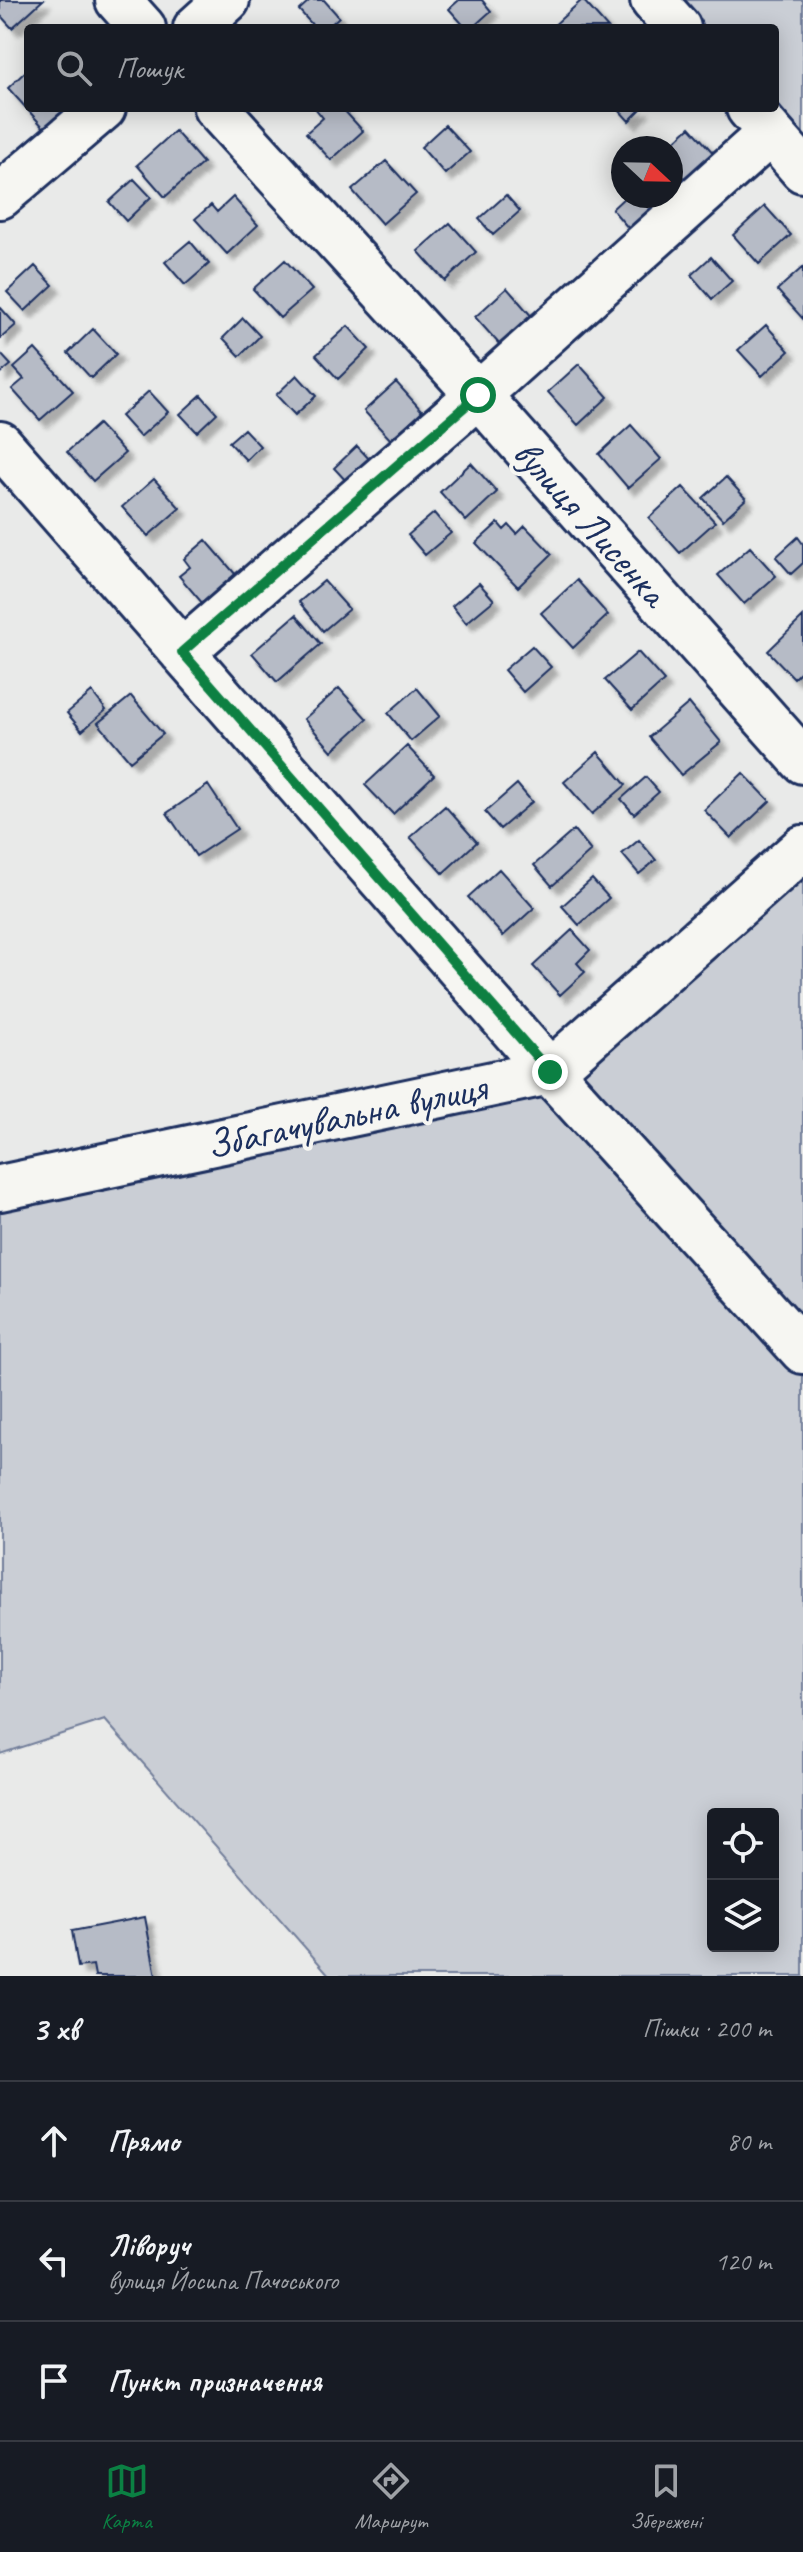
<!DOCTYPE html>
<html lang="uk">
<head>
<meta charset="utf-8">
<style>
	body { margin:0; font-family:Caveat,sans-serif; background:#242831; color:#f1f3f6 }
	.controls { position:absolute; right:24px; bottom:24px; display:grid; overflow:hidden; border-radius:8px; box-shadow:0 4px 20px #0003 }
	.controls button { width:72px; height:72px; display:grid; place-items:center; padding:0; border:0; border-bottom:2px solid #363941; background:#171b24; color:#f1f3f6; font:40px sans-serif }
	.compass { position:absolute; left:611px; top:136px; width:72px; height:72px; border-radius:50%; background:#171b24; box-shadow:0 4px 20px #0003; rotate:112deg }
	.stop { position:absolute; width:24px; height:24px; margin:-18px; border:6px solid #0b8043; border-radius:50%; background:#fff }
	.stop.end { background:#0b8043; border-color:#fff; box-shadow:0 2px 8px #0008 }
	.list { margin:0; padding:0; list-style:none }
	h2 { display:flex; justify-content:space-between; align-items:center; height:104px; margin:0; padding:0 32px; font-size:34px }
	h2 small { font-size:26px; font-weight:400; color:#9ea1a6 }
	.list li { display:grid; grid-template-columns:52px 1fr auto; gap:24px; align-items:center; box-sizing:border-box; height:120px; padding:0 32px; border-top:2px solid #363941 }
	.list b { display:block; font-size:30px; white-space:nowrap }
	.list p { margin:0; font-size:26px; white-space:nowrap; color:#9ea1a6 }
	.list em { font-size:26px; font-style:normal; color:#9ea1a6 }
	.icon { flex:none; width:44px; height:44px; fill:none; stroke:currentColor; stroke-width:2; stroke-linecap:round; stroke-linejoin:round }
	.map { position:relative; flex:none; width:803px; height:1976px; overflow:hidden }
	.search { position:absolute; background:#171b24; box-shadow:0 4px 20px #0003; left:24px; right:24px; top:24px; height:88px; display:flex; align-items:center; gap:20px; box-sizing:border-box; padding:0 28px; border-radius:8px; color:#9ea1a6; font-size:30px }
	.sheet { height:464px; background:#171b24 }
	nav { display:flex; justify-content:space-around; align-items:center; box-sizing:border-box; height:112px; border-top:2px solid #363941; background:#171b24; font-size:22px; color:#9ea1a6 }
	nav a { display:grid; justify-items:center; gap:4px }
	nav .on { color:#0b8043 }
	.map>svg:first-child { display:block }
	.green { fill:#caced5; stroke:#727e9a; stroke-width:2; fill-rule:evenodd }
	.building { fill:#b6bbc6; stroke:#1b2f5e; stroke-width:2; filter:url(#shadow) }
	.lines { fill:none; stroke-linecap:round; stroke-linejoin:round }
	.minor-casing { stroke:#1b2f5e; stroke-width:50 }
	.minor { stroke:#f6f6f2; stroke-width:44 }
	.route { stroke:#0b8043; stroke-width:10 }
	.labels { text-anchor:middle; stroke-width:8; stroke-linejoin:round; paint-order:stroke }
	.street-label { font-size:40px; fill:#1b2f5e; stroke:#f6f6f2 }
</style>
</head>
<body>
<div class="map">
<svg width="803" height="1976" viewBox="0 0 803 1976">
	<defs>
		<filter id="shadow"><feDropShadow dx="7" dy="7" stdDeviation="2" flood-color="#0004"/></filter>
	</defs>
	<rect width="100%" height="100%" fill="#e9eae9"/>
	<filter id="ink" filterUnits="userSpaceOnUse"><feTurbulence type="fractalNoise" baseFrequency=".0125" numOctaves="2"/><feDisplacementMap in="SourceGraphic" scale="16" xChannelSelector="R" yChannelSelector="G"/><feConvolveMatrix kernelMatrix="1 2 1 2 8 2 1 2 1" color-interpolation-filters="sRGB"/></filter>
	<g filter="url(#ink)">
		<path class="green" d="M653,0H803V170L775,108V28H678Z
			M803,848V1976H330L105,1720L0,1754V1188L550,1072ZM713,1814H773V1946H713Z"/>
		<path class="building" d="M0,0H43L12,28L0,15Z
			M310,0H324L339,17L327,28H315L299,10Z
			M459,0H482L491,11L472,28H466L449,9Z
			M583,0L608,28H551L582,0Z
			M28,69V108H64L66,110L45,129L8,88Z
			M342,108L363,131L331,160L306,133L323,118L315,108Z
			M617,108H642L629,121Z
			M445,125L470,152L445,174L421,147Z
			M690,127L716,156L684,185L671,170V148H667Z
			M175,131L203,163L165,197L137,165Z
			M386,161L416,194L382,224L352,190Z
			M134,179L151,197L126,221L109,202Z
			M506,195L520,211L493,235L479,219Z
			M626,196H656L660,201L629,229L612,209Z
			M233,197L258,225L227,254L195,219L211,205L217,212Z
			M765,206L791,235L759,264L733,235Z
			M450,223L476,252L445,281L418,251Z
			M190,241L209,264L185,285L165,262Z
			M711,257L732,281L712,299L691,275Z
			M285,260L312,290L280,318L253,289Z
			M35,266L53,285L25,311L7,292Z
			M803,267V319L777,290Z
			M507,288L533,318L501,346L475,317Z
			M0,307L16,325L0,339Z
			M243,318L260,336L240,356L223,338Z
			M766,325L789,351L762,376L738,350Z
			M348,326L369,349L338,379L316,355Z
			M93,329L116,354L91,378L68,353Z
			M35,349L73,391L40,420L12,389L24,379L14,368Z
			M0,353L11,365L0,374Z
			M579,364L608,397L578,425L548,392Z
			M297,375L316,396L295,415L276,395Z
			M396,382L422,411L391,440L364,411Z
			M149,391L168,412L140,437L121,416Z
			M201,395L217,413L197,432L180,414Z
			M98,424L125,453L93,481L67,452Z
			M631,425L661,459L628,488L599,454Z
			M244,429L260,446L246,460L229,442Z
			M357,446L371,461L348,483L334,468Z
			M471,463L497,492L466,521L440,492Z
			M726,477L746,499L723,520L703,498Z
			M154,479L180,508L148,536L122,507Z
			M683,487L715,522L680,553L649,518Z
			M434,513L451,533L425,555L408,535Z
			M498,523L504,530L509,525L517,534L525,526L552,554L518,587L476,543Z
			M798,537L803,544V563L791,574L776,557Z
			M206,540L236,575L203,604L179,576L190,567L184,559Z
			M750,547L776,576L744,604L718,575Z
			M577,580L608,615L573,648L541,613Z
			M324,581L349,609L323,631L299,602Z
			M479,583L494,600L466,623L452,606Z
			M296,615L321,644L277,682L252,653Z
			M803,617V669L794,678L768,651Z
			M532,646L551,667L523,692L504,670Z
			M638,652L664,681L632,710L605,680Z
			M339,688L367,719L332,751L304,719Z
			M417,688L440,716L411,741L388,713Z
			M92,692L106,710L82,731L67,713Z
			M131,696L163,734L130,761L98,723Z
			M689,703L721,742L681,775L649,737Z
			M407,746L434,775L393,814L365,785Z
			M598,752L626,785L592,814L564,782Z
			M743,773L770,801L731,838L704,810Z
			M646,777L659,792L634,814L621,799Z
			M517,784L532,802L500,829L485,812Z
			M208,785L237,829L196,856L167,813Z
			M445,806L477,842L443,873L410,837Z
			M574,830L591,851L552,886L534,865Z
			M639,840L656,860L639,874L622,854Z
			M499,869L534,908L503,936L468,897Z
			M592,879L609,898L579,925L562,906Z
			M572,930L590,950L577,963L585,972L560,995L533,966Z
			M145,1917L156,1976H95L93,1965L78,1967L72,1931Z"/>
		<g class="lines">
			<g class="minor-casing">
				<path id="minor" d="M118,0L143,28
					M653,0L678,28
					M196,28L227,0
					M216,108L478,395L803,761
					M749,108L803,170
					M0,196L103,108
					M0,444L550,1072L803,1351
					M182,652L478,395L770,133
					M0,1188L550,1072L803,848"/>
			</g>
			<use href="#minor" class="minor"/>
		</g>
	</g>
	<g class="lines" filter="url(#ink)">
		<path class="route" d="M478,395L182,652L550,1072"/>
	</g>
	<g class="labels">
		<g class="street-label">
			<text transform="translate(591 522) rotate(48)" y="14">вулиця Лисенка</text>
			<text transform="translate(346 1115) rotate(-12)" y="14">Збагачувальна вулиця</text>
		</g>
	</g>
</svg>
<div class="controls">
<button><svg class="icon" aria-label="locate" viewBox="0 0 24 24"><circle cx="12" cy="12" r="6"/><path d="M12 2v4M12 18v4M2 12h4M18 12h4"/></svg></button>
<button><svg class="icon" aria-label="layers" viewBox="0 0 24 24"><path d="M12 4l9 5-9 5-9-5zM3 14l9 5 9-5"/></svg></button>
</div>
<svg class="compass" viewBox="-18 -18 36 36"><path d="M0-13l5 13h-10z" fill="#e53935"/><path d="M0 13l5-13h-10z" fill="#9ea1a6"/></svg>
<div class="stop" style="left:478px;top:395px"></div>
<div class="stop end" style="left:550px;top:1072px"></div>
<div class="search"><svg class="icon" aria-label="search" viewBox="0 0 24 24"><circle cx="10" cy="10" r="6"/><path d="M15 15l6 6"/></svg>Пошук</div>
</div>
<section class="sheet">
<h2>3 хв<small>Пішки · 200 m</small></h2>
<ul class="list">
<li><svg class="icon" aria-label="ahead" viewBox="0 0 24 24"><path d="M12 20V5M6 11l6-6 6 6"/></svg><div><b>Прямо</b></div><em>80 m</em></li>
<li><svg class="icon" aria-label="left" viewBox="0 0 24 24"><path d="M17 20v-9H6M10 6l-5 5 5 5"/></svg><div><b>Ліворуч</b><p>вулиця Йосипа Пачоського</p></div><em>120 m</em></li>
<li><svg class="icon" aria-label="arrive" viewBox="0 0 24 24"><path d="M6 21V4h12l-3 4 3 4H6"/></svg><div><b>Пункт призначення</b></div></li>
</ul>
</section>
<nav>
<a class="on"><svg class="icon" aria-label="map" viewBox="0 0 24 24"><path d="M3 6l6-2 6 2 6-2v14l-6 2-6-2-6 2zM9 4v14M15 6v14"/></svg>Карта</a>
<a><svg class="icon" aria-label="directions" viewBox="0 0 24 24"><path d="M12 3l9 9-9 9-9-9zM9 14v-3h6M13 9l2 2-2 2"/></svg>Маршрут</a>
<a><svg class="icon" aria-label="saved" viewBox="0 0 24 24"><path d="M7 4h10v16l-5-4-5 4z"/></svg>Збережені</a>
</nav>
</body>
</html>
